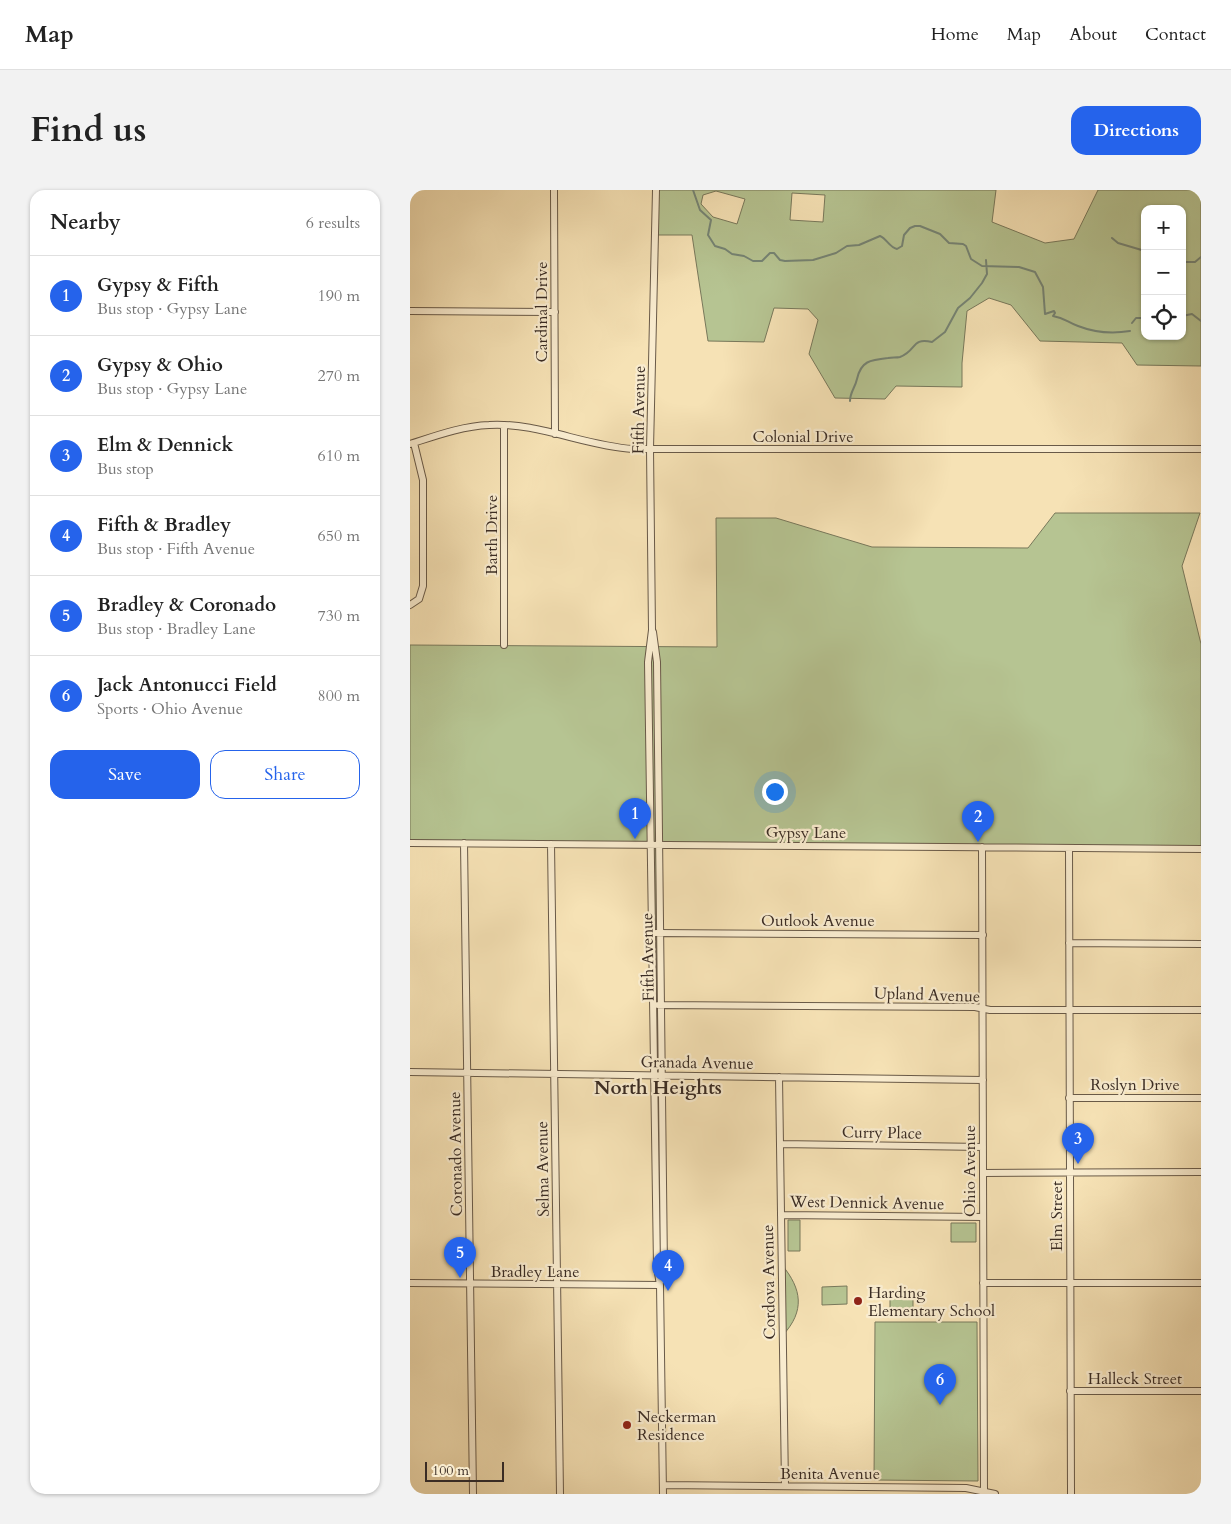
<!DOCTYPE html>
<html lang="en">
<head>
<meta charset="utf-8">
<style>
	body { margin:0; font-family:Cardo,serif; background:#f2f2f2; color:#222 }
	.controls { position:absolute; right:15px; top:15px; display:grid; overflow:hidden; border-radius:10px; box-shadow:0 1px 4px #0004 }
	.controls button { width:45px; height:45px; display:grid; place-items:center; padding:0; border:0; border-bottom:1px solid #e0e0e0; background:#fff; color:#222; font:25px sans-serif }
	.scale { position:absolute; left:15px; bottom:12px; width:79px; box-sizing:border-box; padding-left:5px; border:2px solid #3a2c24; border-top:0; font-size:14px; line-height:18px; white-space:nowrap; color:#3a2c24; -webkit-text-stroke:4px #f9eccf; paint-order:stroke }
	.you { position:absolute; left:364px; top:601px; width:18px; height:18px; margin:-12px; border:4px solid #fff; border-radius:50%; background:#1a73e8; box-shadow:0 0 0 8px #1a73e833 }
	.badge { display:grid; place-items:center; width:32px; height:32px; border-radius:50%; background:#2563eb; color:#fff; font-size:16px; font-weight:700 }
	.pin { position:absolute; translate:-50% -41px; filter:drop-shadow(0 1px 2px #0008) }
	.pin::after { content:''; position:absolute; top:26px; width:18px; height:15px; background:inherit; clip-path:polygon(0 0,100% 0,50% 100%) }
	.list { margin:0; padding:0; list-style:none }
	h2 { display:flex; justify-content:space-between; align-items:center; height:65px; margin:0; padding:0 20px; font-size:21px }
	h2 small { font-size:16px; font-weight:400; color:#767676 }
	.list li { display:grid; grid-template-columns:32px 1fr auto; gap:15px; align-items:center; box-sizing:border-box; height:80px; padding:0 20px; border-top:1px solid #e0e0e0 }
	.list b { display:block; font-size:19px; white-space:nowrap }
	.list p { margin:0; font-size:16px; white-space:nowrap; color:#767676 }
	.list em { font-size:16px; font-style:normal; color:#767676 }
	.actions { display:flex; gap:10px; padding:15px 20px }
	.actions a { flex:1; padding:11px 0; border:1px solid #2563eb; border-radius:15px; text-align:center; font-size:18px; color:#2563eb }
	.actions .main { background:#2563eb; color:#fff }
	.icon { flex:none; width:28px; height:28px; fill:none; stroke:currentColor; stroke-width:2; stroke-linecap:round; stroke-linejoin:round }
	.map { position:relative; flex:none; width:791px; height:1304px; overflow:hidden; border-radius:15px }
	header { display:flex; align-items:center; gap:30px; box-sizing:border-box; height:70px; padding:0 25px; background:#fff; border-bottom:1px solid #e0e0e0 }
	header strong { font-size:24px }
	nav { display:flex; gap:28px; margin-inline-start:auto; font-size:18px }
	.intro { display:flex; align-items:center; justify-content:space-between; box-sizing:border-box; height:120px; padding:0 30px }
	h1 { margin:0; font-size:35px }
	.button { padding:12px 22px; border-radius:15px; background:#2563eb; color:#fff; font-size:18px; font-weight:700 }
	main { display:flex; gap:30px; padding:0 30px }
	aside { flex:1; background:#fff; border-radius:15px; box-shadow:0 1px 4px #0004 }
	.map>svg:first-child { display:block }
	.green { fill:#b6c492; stroke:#78785b; fill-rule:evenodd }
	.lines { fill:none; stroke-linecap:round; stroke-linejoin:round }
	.stream { stroke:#758475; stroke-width:2 }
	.minor-casing { stroke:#695a48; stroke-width:8 }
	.minor { stroke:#f9eccf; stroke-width:6 }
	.poi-dot { fill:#8f2418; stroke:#f9eccf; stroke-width:2 }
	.labels { text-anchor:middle; stroke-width:4.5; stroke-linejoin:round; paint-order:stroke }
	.street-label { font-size:16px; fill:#3a2c24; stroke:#f9eccf }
	.poi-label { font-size:16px; fill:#3a2c24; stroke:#f9eccf; text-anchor:start }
	.quarter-label { font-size:19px; font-weight:bold; fill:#3a2c24; stroke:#f9eccf }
</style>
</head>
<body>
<header>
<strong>Map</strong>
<nav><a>Home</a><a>Map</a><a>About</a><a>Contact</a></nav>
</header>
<div class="intro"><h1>Find us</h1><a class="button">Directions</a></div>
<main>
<aside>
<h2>Nearby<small>6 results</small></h2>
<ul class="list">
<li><span class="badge">1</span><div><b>Gypsy &amp; Fifth</b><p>Bus stop · Gypsy Lane</p></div><em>190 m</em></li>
<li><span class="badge">2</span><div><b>Gypsy &amp; Ohio</b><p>Bus stop · Gypsy Lane</p></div><em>270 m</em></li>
<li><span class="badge">3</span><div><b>Elm &amp; Dennick</b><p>Bus stop</p></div><em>610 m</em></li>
<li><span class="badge">4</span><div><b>Fifth &amp; Bradley</b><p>Bus stop · Fifth Avenue</p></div><em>650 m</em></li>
<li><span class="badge">5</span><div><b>Bradley &amp; Coronado</b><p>Bus stop · Bradley Lane</p></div><em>730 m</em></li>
<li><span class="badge">6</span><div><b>Jack Antonucci Field</b><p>Sports · Ohio Avenue</p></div><em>800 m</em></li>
</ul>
<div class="actions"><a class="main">Save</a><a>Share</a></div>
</aside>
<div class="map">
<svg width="791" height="1304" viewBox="0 0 791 1304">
	<rect width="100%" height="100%" fill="#f6e2b5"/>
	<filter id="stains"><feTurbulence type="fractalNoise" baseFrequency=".004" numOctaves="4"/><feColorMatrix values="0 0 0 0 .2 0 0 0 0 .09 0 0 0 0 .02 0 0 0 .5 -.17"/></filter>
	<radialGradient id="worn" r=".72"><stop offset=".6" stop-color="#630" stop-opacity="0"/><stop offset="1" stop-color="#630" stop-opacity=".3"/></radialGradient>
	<path class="green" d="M246,0H586L582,32L635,53L664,49L688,0H791V176L727,175L712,153L630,151L601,115L579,108L557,121L552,173V197L486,196L475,209L425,208L399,164L408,130L398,119L364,118L354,152L298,151L282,45H245ZM306,1L335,9L327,34L303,27L291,14L293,5ZM382,3L415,5L413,32L380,30ZM735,19H772V146H735Z
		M645,323H790L772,376L791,454V659L249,655L254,1078L250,1095L240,655L0,653V455L307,457L306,328H366L462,357L618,358Z
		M378,1030H390V1061H378Z
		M541,1033H566V1052H541Z
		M372,1075C392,1099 395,1121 373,1145Z
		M437,1096V1114L412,1115V1097Z
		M480,1105H503V1124H480Z
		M465,1132H567L568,1291L464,1290Z"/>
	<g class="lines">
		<path class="stream" d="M283,0L290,20L301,30L298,45L305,56L315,59L322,64L334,66L343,71H352L360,63H364L370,70L375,71L403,70L426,63L437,56L449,55L470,46C477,49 479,57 487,59L492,56L494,45L500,38L505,36H510L530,44L539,53L553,54L556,56L561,69L572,76L609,77L625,82L633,97L635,124L644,121L645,123L643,126C655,128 657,132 668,136C686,143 702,144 720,141
			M702,48L708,53L735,61
			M772,72H785L791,67
			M772,126L782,124L791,131
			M722,133L726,128H735
			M440,211C440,202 445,198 447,189C451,171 460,170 478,168C482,167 486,168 490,167C507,161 501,147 522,152L535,142L548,118L560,108L572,93L577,84L576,70"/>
		<g class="minor-casing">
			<path id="minor" d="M144,0L145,244
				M246,0L240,259L242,440L238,472L247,1077L250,1095L253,1304
				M0,121L145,122
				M94,235V455
				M0,254C25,246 52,236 79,235C127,232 175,256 223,259H791
				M0,415L9,409L13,396V290L4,253
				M243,442L247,472L254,1078L251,1091
				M0,653L791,659
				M54,653L63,1304
				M141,654L150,1304
				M572,657L574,1304
				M659,658L661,1304
				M246,743L573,745
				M659,753L791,754
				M248,815L565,817L580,820H791
				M0,882L573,890
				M369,887L375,1296
				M659,908H791
				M370,954L573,957
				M573,983L791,982
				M371,1025L573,1027
				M0,1093L250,1095
				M573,1093H791
				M660,1201H791
				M253,1295L556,1298L585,1304"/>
		</g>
		<use href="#minor" class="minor"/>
	</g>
	<g class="poi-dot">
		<circle cx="448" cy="1111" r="5"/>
		<circle cx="217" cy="1235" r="5"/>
	</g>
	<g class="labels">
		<g class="street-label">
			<text transform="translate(131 122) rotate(-90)" y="6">Cardinal Drive</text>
			<text transform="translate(228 220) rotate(-89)" y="6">Fifth Avenue</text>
			<text x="393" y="252">Colonial Drive</text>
			<text transform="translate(81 345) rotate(-90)" y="6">Barth Drive</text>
			<text x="396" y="648">Gypsy Lane</text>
			<text x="408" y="736">Outlook Avenue</text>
			<text transform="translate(237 767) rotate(-91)" y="6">Fifth Avenue</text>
			<text transform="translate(517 804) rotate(2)" y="6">Upland Avenue</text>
			<text transform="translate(287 872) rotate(1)" y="6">Granada Avenue</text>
			<text x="725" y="900">Roslyn Drive</text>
			<text transform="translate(472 942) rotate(1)" y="6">Curry Place</text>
			<text transform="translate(45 964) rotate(-91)" y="6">Coronado Avenue</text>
			<text transform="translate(132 979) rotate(-91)" y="6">Selma Avenue</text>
			<text transform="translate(559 981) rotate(-90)" y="6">Ohio Avenue</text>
			<text transform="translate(457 1012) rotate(1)" y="6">West Dennick Avenue</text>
			<text transform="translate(646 1026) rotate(-90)" y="6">Elm Street</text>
			<text x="125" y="1087">Bradley Lane</text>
			<text transform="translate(358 1092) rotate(-91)" y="6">Cordova Avenue</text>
			<text x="725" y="1194">Halleck Street</text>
			<text x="420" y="1289">Benita Avenue</text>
		</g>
		<g class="poi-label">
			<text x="458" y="1108">Harding<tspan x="458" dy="18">Elementary School</tspan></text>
			<text x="227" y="1232">Neckerman<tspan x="227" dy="18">Residence</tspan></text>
		</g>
		<g class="quarter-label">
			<text x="248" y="904">North Heights</text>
		</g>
	</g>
	<rect width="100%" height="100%" filter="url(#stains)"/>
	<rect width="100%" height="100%" fill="url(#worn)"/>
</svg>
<div class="controls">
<button>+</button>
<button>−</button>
<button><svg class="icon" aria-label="locate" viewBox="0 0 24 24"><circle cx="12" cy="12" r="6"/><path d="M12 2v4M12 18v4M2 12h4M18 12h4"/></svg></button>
</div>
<div class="scale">100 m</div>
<div class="you"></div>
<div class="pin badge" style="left:225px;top:649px">1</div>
<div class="pin badge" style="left:568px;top:652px">2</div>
<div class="pin badge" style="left:668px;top:974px">3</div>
<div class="pin badge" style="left:258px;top:1101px">4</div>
<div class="pin badge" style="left:50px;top:1088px">5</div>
<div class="pin badge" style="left:530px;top:1215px">6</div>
</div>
</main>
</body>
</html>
